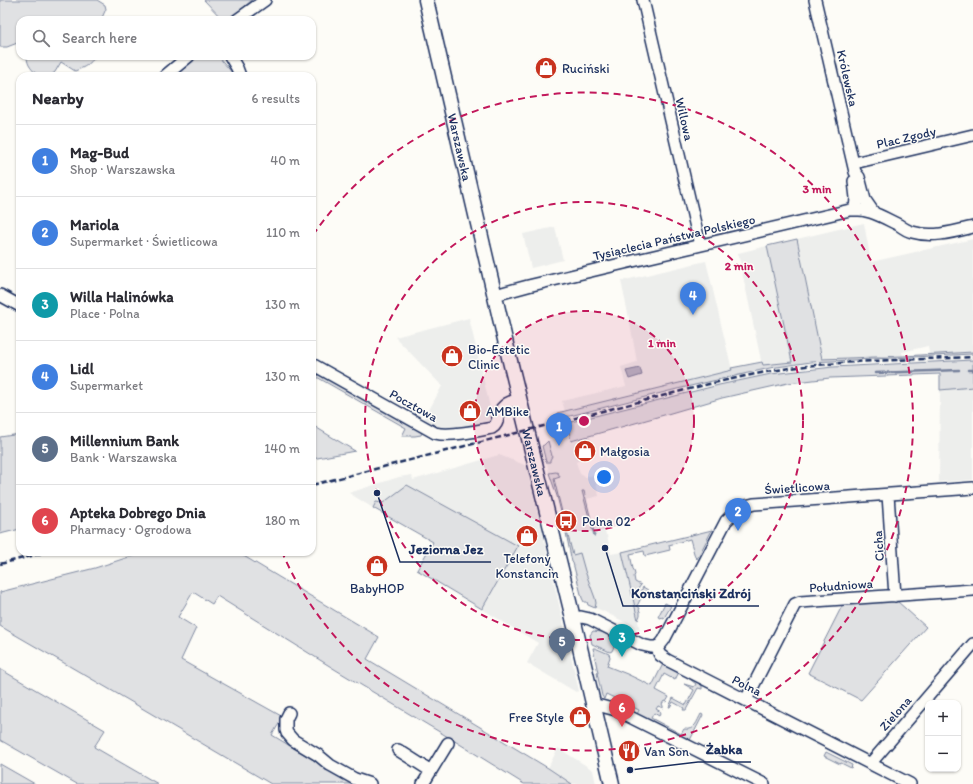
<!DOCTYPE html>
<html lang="en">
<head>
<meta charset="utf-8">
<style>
	body { margin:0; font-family:Itim,sans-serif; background:#f7f7f7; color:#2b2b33 }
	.controls { position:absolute; right:12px; bottom:12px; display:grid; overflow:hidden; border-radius:8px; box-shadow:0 1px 3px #0004 }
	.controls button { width:36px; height:36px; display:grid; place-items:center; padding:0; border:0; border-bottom:1px solid #e1e1e2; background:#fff; color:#2b2b33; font:20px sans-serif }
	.you { position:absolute; left:604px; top:477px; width:14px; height:14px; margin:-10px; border:3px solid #fff; border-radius:50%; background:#1a73e8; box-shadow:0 0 0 6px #1a73e833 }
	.badge { display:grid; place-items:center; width:26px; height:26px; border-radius:50%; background:#c8321e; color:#fff; font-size:13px; font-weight:700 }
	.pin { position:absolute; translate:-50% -33px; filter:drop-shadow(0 1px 2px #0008) }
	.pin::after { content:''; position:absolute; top:21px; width:14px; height:12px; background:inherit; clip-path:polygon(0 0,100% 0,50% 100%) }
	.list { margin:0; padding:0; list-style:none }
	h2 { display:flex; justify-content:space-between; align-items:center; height:52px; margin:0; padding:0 16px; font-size:17px }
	h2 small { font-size:13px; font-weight:400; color:#7c7c81 }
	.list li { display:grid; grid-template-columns:26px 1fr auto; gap:12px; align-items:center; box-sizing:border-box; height:72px; padding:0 16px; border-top:1px solid #e1e1e2 }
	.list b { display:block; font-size:15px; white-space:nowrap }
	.list p { margin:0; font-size:13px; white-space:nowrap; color:#7c7c81 }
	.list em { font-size:13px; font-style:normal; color:#7c7c81 }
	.icon { flex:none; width:22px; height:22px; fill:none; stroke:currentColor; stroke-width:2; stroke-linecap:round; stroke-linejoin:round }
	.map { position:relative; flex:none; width:973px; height:784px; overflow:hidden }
	.search { position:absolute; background:#fff; box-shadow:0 1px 3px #0004; left:16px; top:16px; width:300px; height:44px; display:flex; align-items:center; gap:10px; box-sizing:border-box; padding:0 14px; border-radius:12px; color:#7c7c81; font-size:15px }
	.panel { position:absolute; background:#fff; box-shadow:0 1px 3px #0004; left:16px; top:72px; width:300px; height:484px; border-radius:12px }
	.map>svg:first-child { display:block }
	.built { fill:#edeeec }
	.green { fill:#e0e1e3; stroke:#7e88a0 }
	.water { fill:#b3b8c5; stroke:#76819c }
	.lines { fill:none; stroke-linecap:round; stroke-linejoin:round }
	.stream { stroke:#76819c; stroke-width:2.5 }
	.minor-casing { stroke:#1b2f5e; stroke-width:14 }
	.major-casing { stroke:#1b2f5e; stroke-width:17 }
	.minor { stroke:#fdfcf7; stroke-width:11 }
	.major { stroke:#fdfcf7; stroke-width:14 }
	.rail { stroke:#1b2f5e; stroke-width:2.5; stroke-dasharray:6 3; stroke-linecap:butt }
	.ring { fill:none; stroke:#c2185b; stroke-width:2; stroke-dasharray:7 5 }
	.labels { text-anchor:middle; stroke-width:3; stroke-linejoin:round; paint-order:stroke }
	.poi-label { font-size:13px; fill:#1b2f5e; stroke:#fdfcf7; text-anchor:start }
	.street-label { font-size:13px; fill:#1b2f5e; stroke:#fdfcf7 }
	.centre { fill:#c2185b; stroke:#fdfcf7; stroke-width:2 }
	.ring-label { font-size:12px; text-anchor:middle; font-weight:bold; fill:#c2185b; stroke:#fdfcf7; stroke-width:3; stroke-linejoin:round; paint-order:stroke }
	.leader { fill:none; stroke:#1b2f5e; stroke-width:1.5 }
	.callout-dot { fill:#1b2f5e; stroke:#fdfcf7; stroke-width:1.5 }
	.callout-label { font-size:14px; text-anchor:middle; font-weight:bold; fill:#1b2f5e; stroke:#fdfcf7; stroke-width:3; stroke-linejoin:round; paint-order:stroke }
</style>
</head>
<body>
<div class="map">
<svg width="973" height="784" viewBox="0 0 973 784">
	<rect width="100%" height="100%" fill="#fdfcf7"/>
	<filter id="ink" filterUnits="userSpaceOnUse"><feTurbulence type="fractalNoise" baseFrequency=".025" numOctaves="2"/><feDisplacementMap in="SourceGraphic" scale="8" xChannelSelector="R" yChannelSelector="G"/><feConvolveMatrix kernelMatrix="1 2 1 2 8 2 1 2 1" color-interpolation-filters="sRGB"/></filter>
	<g filter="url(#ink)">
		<path class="built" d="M864,223L871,262L973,239V352L929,354L928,346L902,352L903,356L822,359L797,239Z
			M555,227L563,260L531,268L523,234Z
			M767,246L789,347L793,362L762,365L746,290L738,253Z
			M706,261L732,370L565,411L562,401L614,389L626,386L621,367L637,362L630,323L621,281Z
			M469,318L493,420L439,432L422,423L442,386L395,337Z
			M973,387V480L939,482L940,390Z
			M568,435L571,441L590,436L592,445L588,447L591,457L582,459L576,462L580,474L585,477L594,475L595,479L599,496L586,499L593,528L604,526L606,535H607L611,554L622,552L640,630L603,611L588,605L587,602H584L581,597L557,498L549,473L547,463L546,462L542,446L544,445L548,441Z
			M499,455L527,466L579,691L576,692L527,663L538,643L482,609L517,546L383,503L376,502L373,508L349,493L399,477L412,475L413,480Z
			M558,748L593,770L596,784H572L548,768Z"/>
		<path class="green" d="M0,0H97L105,5L106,9L105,11L101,20H20V42L7,47H0Z
			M204,0H252L229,20H223Z
			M27,56H96C89,65 85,67 75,71L61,62L55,72L50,76H38C32,69 27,66 27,56Z
			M197,56H218L234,75L233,76H173Z
			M797,239L822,359H821L903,356L973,352V354L811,362L770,368L677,389L558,419L557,413L732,370L731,368L762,362L763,365L792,362L767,246Z
			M973,360V387L940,390V374L830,378L788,383L722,398L664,415L571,441L567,423L719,385L771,374L833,367Z
			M319,371L421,430L422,433L421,435L415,436H402L406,428L315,376Z
			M312,425L350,448L355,451L312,459Z
			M20,434V529L0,534V437Z
			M548,441L552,456L550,460V462H546L542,446L544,445Z
			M556,472L558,473L560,477L554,479L563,516H562L557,496L549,473Z
			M407,485L518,546L482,609L417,570L433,542L373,508L376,502L383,503Z
			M582,491H584L595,536H594Z
			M565,528H566L573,555L580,553L585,571L595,598L596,603L595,608L588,605L587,602H584L582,598L573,563L572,562Z
			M712,530L697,559L695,557L690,539L669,545L670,550L645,556L644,551L630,554L633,569L634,570L635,575L634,576L635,582L641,585L638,589L641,591L643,587L648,590L646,592H644L637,606L640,608L639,610L640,611V615L638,620L622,552Z
			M150,552H237L379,637L367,659L548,768L572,784H524L453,740L336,670L217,596L212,604L193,592L178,617L196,628L181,660L283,717L272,735L353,784H271L128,700L0,626V592L95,568L132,556Z
			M897,601L926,627L861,700L808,673L843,604Z
			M665,603L671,606L664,618L662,617L661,618L658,617Z
			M593,631L602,632L617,640L612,651L610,652L592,644L590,635Z
			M593,648H595L609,654L610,657L607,666L627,674L652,686L663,664L679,672L675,680L664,674L656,690L669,697L666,702L664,701L662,704L663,706V708L658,706L656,709L661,712L659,716L654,713L651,718L681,734L684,729C695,731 697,721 701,714L703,715L690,740L647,719L646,721L636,716L639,710L606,694L604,699L602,696L597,673H598Z
			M0,669L105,730L94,747L158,784H77L0,740Z
			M687,677L702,685V689L698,688L687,708L686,710H683L684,708L673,702L670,707H669L673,698L686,705L694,690L684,684L694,687L696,684Z
			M826,752L852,765L851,768L841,763L840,764L824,756Z
			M0,764L35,784H0Z"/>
		<path class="water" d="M640,368L642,375L629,379L626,371Z"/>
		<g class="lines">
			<path class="stream" d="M968,370H973
				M875,373L959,370"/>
			<g class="minor-casing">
				<path id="minor" d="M643,0L700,245
					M815,0L855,172L859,177L865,200L874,213
					M237,20L265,0
					M230,56L237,68L240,76
					M165,76L189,56
					M854,163L973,135
					M854,181L856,198L855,210
					M0,295L20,306
					M495,295L528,286L633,261L850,210C869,208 882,217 899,225C903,228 908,231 912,232C933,238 953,232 973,227
					M312,364L435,433C450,437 477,431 492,428C498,424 497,420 499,414C502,404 511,401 520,399
					M888,495L895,596
					M573,618L581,617L590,619L642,645L651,647H656
					M656,647L660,645L664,640L726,521C734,512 742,506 754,504L973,488
					M656,647L660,655L667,660L910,784
					M746,700L795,604L800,602L973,590
					M593,706H601L616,710L764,784
					M289,713L286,719V730L287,733L293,740L318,755L330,765L355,779L370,784
					M398,750L431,771
					M870,764L973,644
					M423,784L448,743"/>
			</g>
			<g class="major-casing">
				<g id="major">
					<path id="s1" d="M426,0L509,357L573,618L612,784"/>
				</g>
			</g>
			<use href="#minor" class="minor"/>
			<use href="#major" class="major"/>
			<path class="rail" d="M312,485L709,384C736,378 763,372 790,368C850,360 912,360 973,357
				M0,564L47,552"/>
		</g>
	</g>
	<circle cx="584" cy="421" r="110" fill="#c2185b" fill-opacity=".12"/>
	<g class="ring">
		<circle cx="584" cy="421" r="110"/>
		<circle cx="584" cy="421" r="219"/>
		<path d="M313 235A329 329 0 1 1 282 552"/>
	</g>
	<defs>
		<g id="shop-disc" transform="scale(1.15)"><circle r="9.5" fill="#c8321e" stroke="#fdfcf7"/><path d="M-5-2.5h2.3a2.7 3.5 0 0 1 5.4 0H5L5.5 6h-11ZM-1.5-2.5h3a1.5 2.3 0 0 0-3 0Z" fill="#fff"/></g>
		<g id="bus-disc" transform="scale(1.15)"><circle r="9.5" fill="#c8321e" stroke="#fdfcf7"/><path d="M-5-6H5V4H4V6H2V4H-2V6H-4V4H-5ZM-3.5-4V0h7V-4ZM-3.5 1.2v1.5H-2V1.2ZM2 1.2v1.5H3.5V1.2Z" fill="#fff"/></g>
		<g id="restaurant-disc" transform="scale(1.15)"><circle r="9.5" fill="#c8321e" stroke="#fdfcf7"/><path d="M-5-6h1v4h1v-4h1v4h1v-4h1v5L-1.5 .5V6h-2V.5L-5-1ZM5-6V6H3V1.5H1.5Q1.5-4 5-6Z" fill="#fff"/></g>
	</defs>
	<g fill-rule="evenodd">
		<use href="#shop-disc" x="546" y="68"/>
		<use href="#shop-disc" x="452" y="356"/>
		<use href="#shop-disc" x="470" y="411"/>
		<use href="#shop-disc" x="585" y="451"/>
		<use href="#bus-disc" x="566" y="521"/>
		<use href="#shop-disc" x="527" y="536"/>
		<use href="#shop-disc" x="377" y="566"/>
		<use href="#shop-disc" x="580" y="717"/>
		<use href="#restaurant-disc" x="629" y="751"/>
	</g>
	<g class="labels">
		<g class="poi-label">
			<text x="562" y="73">Ruciński</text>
			<text x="468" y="354">Bio-Estetic<tspan x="468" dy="15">Clinic</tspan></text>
			<text x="486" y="416">AMBike</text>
			<text x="600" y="456">Małgosia</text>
			<text x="582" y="526">Polna 02</text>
			<text x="527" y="563" text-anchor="middle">Telefony<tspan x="527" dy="15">Konstancin</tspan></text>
			<text x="377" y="593" text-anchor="middle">BabyHOP</text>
			<text x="564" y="722" text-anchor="end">Free Style</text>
			<text x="644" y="756">Van Son</text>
		</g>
		<g class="street-label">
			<text transform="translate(848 78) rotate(77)" y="5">Królewska</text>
			<text transform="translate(685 119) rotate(77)" y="5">Willowa</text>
			<text transform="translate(906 137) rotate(-13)" y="5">Plac Zgody</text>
			<text dy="5" stroke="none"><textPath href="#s1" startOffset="151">Warszawska</textPath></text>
			<text transform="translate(674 237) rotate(-13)" y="5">Tysiąclecia Państwa Polskiego</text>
			<text transform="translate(414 405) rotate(29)" y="5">Pocztowa</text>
			<text dy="5" stroke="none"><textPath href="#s1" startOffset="475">Warszawska</textPath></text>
			<text transform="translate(797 487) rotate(-4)" y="5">Świetlicowa</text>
			<text transform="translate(878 546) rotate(-94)" y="5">Cicha</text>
			<text transform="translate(841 585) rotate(-4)" y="5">Południowa</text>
			<text transform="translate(747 685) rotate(27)" y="5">Polna</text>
			<text transform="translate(895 713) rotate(-49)" y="5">Zielona</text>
		</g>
	</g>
	<circle cx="584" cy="421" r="6" class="centre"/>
	<g class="ring-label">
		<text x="817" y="193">3 min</text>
		<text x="739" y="270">2 min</text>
		<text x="662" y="347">1 min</text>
	</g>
	<path class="leader" d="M377 493L400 562H491M605 548L623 606H759M630 770L698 762H751"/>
	<g class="callout-dot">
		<circle cx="377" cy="493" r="4"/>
		<circle cx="605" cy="548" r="4"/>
		<circle cx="630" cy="770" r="4"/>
	</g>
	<g class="callout-label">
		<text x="446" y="554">Jeziorna Jez</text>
		<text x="691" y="598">Konstanciński Zdrój</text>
		<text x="724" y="754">Żabka</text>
	</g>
</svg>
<div class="controls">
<button>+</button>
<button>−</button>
</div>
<div class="you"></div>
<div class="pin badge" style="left:559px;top:446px;background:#3f7fe0">1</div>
<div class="pin badge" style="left:738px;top:531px;background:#3f7fe0">2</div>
<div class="pin badge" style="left:622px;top:657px;background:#0f9aa8">3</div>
<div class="pin badge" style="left:693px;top:315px;background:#3f7fe0">4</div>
<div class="pin badge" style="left:562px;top:661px;background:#5c6f8a">5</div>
<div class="pin badge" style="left:622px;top:727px;background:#e0444e">6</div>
<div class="search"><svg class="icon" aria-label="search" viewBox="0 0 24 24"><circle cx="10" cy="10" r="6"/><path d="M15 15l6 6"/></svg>Search here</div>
<section class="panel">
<h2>Nearby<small>6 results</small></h2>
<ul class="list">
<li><span class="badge" style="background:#3f7fe0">1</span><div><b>Mag-Bud</b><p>Shop · Warszawska</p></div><em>40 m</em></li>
<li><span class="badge" style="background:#3f7fe0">2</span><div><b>Mariola</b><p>Supermarket · Świetlicowa</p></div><em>110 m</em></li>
<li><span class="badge" style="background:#0f9aa8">3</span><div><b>Willa Halinówka</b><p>Place · Polna</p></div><em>130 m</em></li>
<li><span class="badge" style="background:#3f7fe0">4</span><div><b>Lidl</b><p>Supermarket</p></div><em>130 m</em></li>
<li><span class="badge" style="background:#5c6f8a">5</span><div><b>Millennium Bank</b><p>Bank · Warszawska</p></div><em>140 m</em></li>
<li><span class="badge" style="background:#e0444e">6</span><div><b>Apteka Dobrego Dnia</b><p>Pharmacy · Ogrodowa</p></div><em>180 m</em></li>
</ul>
</section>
</div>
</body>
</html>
